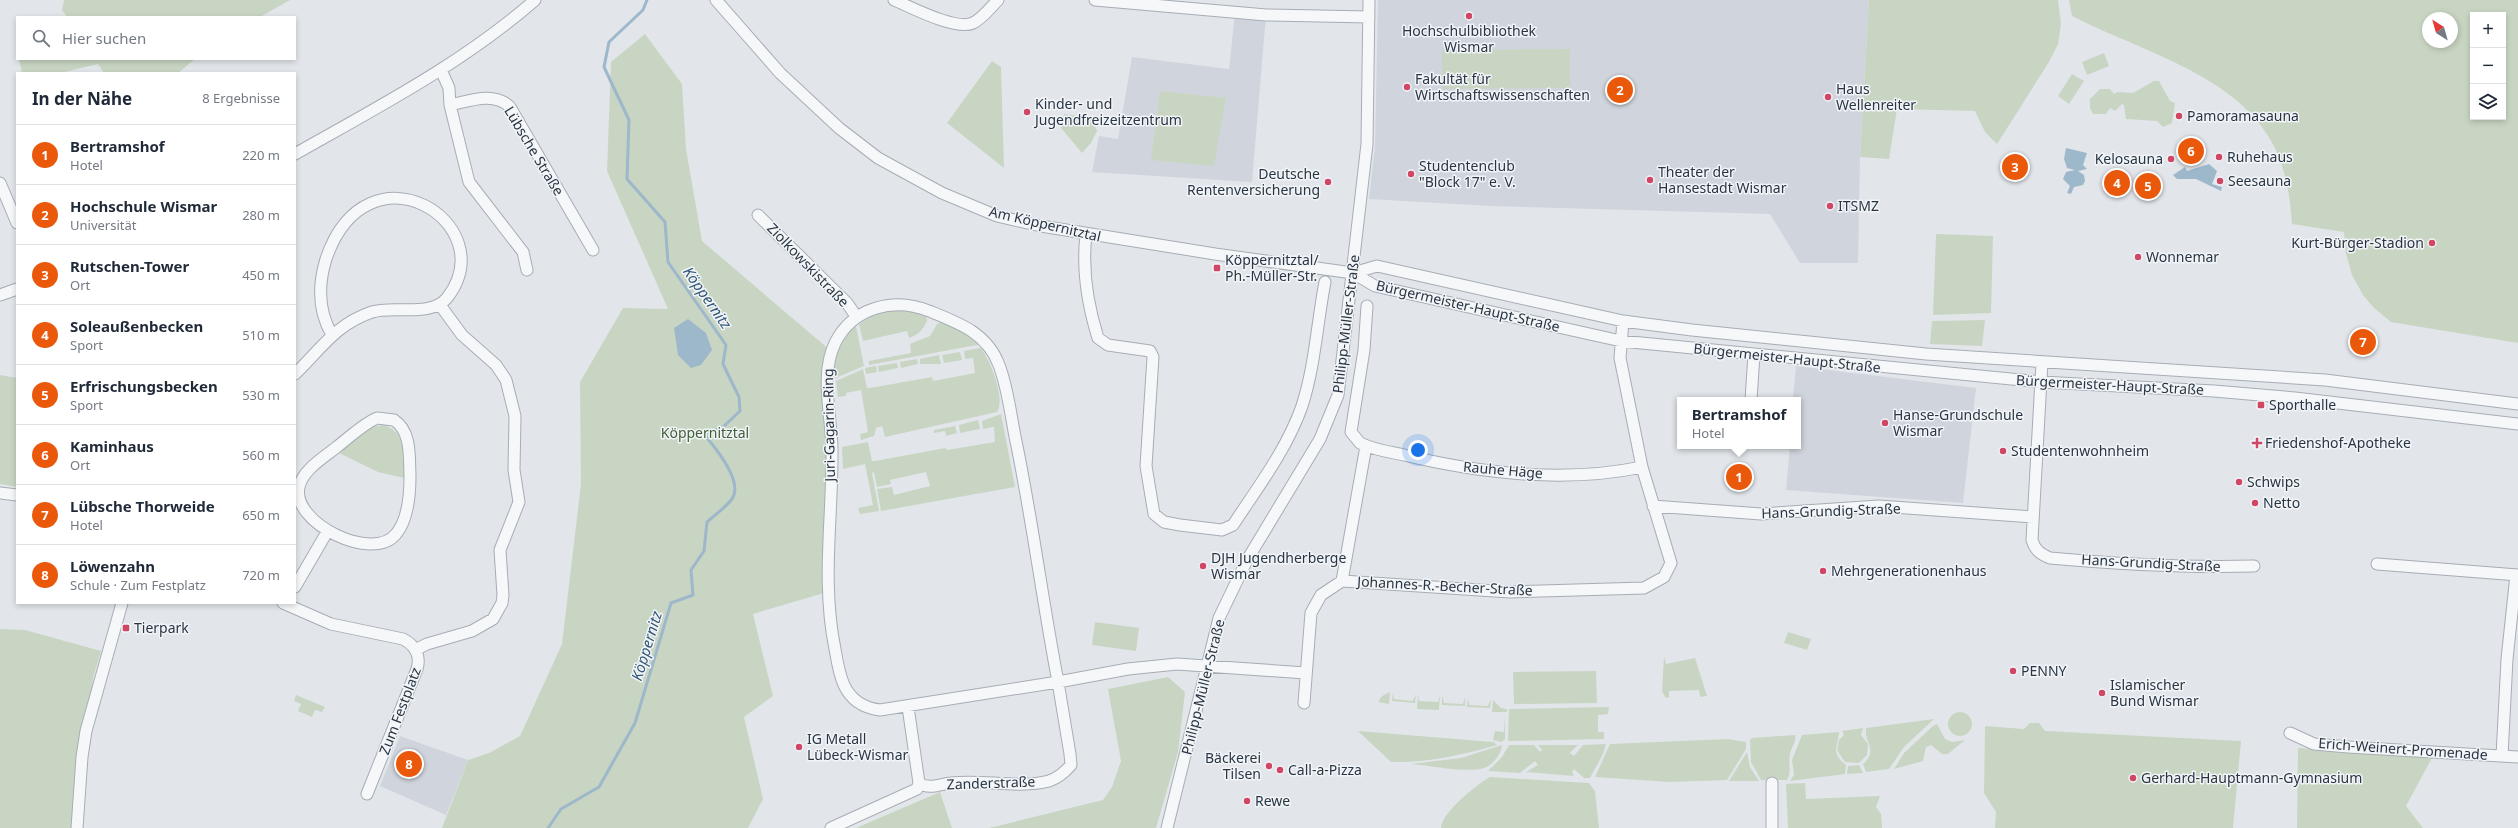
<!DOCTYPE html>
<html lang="de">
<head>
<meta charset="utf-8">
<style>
	body { margin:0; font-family:"Noto Sans",sans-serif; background:#f6f6f7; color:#1f2937 }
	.controls { position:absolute; right:12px; top:12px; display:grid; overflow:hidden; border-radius:0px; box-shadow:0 2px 6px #0003 }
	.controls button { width:36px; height:36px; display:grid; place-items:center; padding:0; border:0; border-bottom:1px solid #e0e1e3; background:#fff; color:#1f2937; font:20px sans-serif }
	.compass { position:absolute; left:2422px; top:12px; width:36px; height:36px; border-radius:50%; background:#fff; box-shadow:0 2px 6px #0003; rotate:323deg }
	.you { position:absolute; left:1418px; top:450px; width:14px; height:14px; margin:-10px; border:3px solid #fff; border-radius:50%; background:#1a73e8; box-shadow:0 0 0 6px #1a73e833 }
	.badge { display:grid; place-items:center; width:26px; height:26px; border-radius:50%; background:#ea580c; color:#fff; font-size:13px; font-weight:700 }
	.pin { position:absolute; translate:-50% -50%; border:2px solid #fff; box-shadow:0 1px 4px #0006 }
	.popup { position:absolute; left:1677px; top:397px; width:124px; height:52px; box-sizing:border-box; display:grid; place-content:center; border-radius:0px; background:#fff; filter:drop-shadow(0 1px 3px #0005); font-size:13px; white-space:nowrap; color:#747a83 }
	.popup b { font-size:15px; color:#1f2937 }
	.popup::after { content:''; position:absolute; left:50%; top:100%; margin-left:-8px; border:8px solid transparent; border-top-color:#fff }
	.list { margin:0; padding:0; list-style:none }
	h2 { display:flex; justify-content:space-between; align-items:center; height:52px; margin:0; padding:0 16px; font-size:17px }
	h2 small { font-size:13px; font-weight:400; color:#747a83 }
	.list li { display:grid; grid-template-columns:26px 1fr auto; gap:12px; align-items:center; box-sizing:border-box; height:60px; padding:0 16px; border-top:1px solid #e0e1e3 }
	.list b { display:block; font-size:15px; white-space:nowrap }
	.list p { margin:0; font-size:13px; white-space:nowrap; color:#747a83 }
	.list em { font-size:13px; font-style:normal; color:#747a83 }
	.icon { flex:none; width:22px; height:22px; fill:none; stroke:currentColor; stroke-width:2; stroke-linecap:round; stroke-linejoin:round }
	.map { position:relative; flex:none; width:2518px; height:828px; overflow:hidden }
	.search { position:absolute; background:#fff; box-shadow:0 2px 6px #0003; left:16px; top:16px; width:280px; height:44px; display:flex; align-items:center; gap:10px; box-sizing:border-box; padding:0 14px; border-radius:0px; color:#747a83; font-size:15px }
	.panel { position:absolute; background:#fff; box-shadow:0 2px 6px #0003; left:16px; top:72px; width:280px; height:532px; border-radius:0px }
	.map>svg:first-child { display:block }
	.built { fill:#d0d5dd }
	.green { fill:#c9d5c3; fill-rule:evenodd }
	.water { fill:#9db7cb }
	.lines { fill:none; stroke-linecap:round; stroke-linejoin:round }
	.stream { stroke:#9db7cb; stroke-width:3 }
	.minor-casing { stroke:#a7adb5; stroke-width:13 }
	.minor { stroke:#f5f7f9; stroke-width:11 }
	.poi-dot { fill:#d04766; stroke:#f2f5f8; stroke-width:1.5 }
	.labels { text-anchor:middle; stroke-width:3; stroke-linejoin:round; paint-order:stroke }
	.poi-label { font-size:14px; fill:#2a3543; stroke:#f2f5f8; text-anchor:start }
	.street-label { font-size:14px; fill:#2a3543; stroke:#f2f5f8 }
	.park-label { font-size:14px; fill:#415f37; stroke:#f2f5f8 }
	.water-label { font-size:15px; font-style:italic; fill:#335778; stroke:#f2f5f8 }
</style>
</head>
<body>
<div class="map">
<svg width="2518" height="828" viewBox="0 0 2518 828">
	<rect width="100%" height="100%" fill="#e2e6eb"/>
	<path class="built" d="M1378,0H1869L1860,157L1858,263H1800L1770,214L1490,206L1369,199L1375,146Z
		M1235,13L1266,15L1252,182L1092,172L1099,136L1118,139L1132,57L1229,69Z
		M1796,366L1976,388L1963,503L1786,490L1790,446H1798V400H1793Z
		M400,736L468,760L446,815L380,786Z"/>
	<path class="green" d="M64,0H290L260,17H67L62,10Z
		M1869,0H2058L2061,24L2058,44L2049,62L1997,144L1985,132L1975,111L1897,109L1889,159L1860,157Z
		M2069,0H2518V343L2391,322L2374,308L2363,295L2352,275L2346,254L2344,232L2292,224C2290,194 2285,165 2270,139C2232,73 2135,49 2072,16ZM2473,15H2503V117H2473ZM2428,18H2452V42H2428Z
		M645,34L682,84L686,149L702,241L831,351L824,593L753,614L773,696L744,717L763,799L748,828H442L468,760L489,753L520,736L562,644L581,484L580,382L623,308L668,309L607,171L611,62Z
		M1570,49V88L1442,89V50Z
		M2104,53L2109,66L2087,75L2082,62Z
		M19,59H195L178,73H104L98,64L60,73H22Z
		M992,61L1001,67L1004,168L947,123Z
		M2072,74L2084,81L2069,104L2058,96Z
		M2154,81H2159L2170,101L2175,103L2172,123L2163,127L2157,121L2126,119L2124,105L2122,104L2115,111L2110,108L2106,114H2093L2090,108V99L2100,89H2110L2114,94L2117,92L2133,93Z
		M1160,91L1226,98L1214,166L1151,160Z
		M1064,114L1092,118L1097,131L1091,143L1082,153L1061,128Z
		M1936,234L1993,236L1991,313L1933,315Z
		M894,309L926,314L927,321C923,330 918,335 909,338L907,331L863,341L859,324L875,314Z
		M1985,320L1982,346L1930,344L1932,321Z
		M944,321L982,344L869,365V361L911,353L910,344L930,336L937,324Z
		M856,326L864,366L831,380C834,359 840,340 856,326Z
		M981,348C990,360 1006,398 997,412L885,437L882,426L876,428L874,436L861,440L860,434L868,432L861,390L846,393V396L838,397L836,381L863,369L867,388H870L932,377L933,381L975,373L973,358L965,359L964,351Z
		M960,352L962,360L944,363L942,355Z
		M939,355L941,364H920V359Z
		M917,359L918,364L901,368L900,362Z
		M897,363L898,368L879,372L878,366Z
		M876,366L877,372L866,374L865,368Z
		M0,375L17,378V487L0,484Z
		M1001,414L1015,487L881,511L877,489L892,487L894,495L930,486L926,472L890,480L891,484L877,487L874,472L872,473L879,511L860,514L858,508L873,505L865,464L843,469L842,447L868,442L872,461H875L945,448L947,450L995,442L994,427L983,429L982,421Z
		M978,420L980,429L960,433L959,425Z
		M384,425C408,433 403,458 404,478L378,472L339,453L371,427Z
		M955,426L957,433L946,436L945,431L934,433V430Z
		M1095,622L1139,628L1136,651L1092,645Z
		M0,629L25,630L101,651L93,678L77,828H0Z
		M1788,632L1811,639L1807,650L1784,643Z
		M1664,656L1666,664L1695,658L1707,696L1700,697L1699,690L1669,691V698L1665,697L1662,691Z
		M1596,671L1597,703L1514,704L1513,672Z
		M1168,677L1185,692L1178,752L1156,828H989L1103,800L1112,787L1121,761L1108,689Z
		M1390,692L1389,704L1378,702L1382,696Z
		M1393,692L1394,699L1413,701L1416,694L1415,703L1392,701Z
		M1418,694L1419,701L1438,702L1440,695L1439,710L1417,709Z
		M296,695L325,707L322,712L315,710L312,717L298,711L301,704L294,701Z
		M1442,695L1444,703L1463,704L1465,697V706L1442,705Z
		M1468,697L1469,705L1488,706L1491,699L1490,708L1467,707Z
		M1493,700L1501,708L1507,709V712H1492Z
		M1609,707L1608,714L1598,715V732H1604V739L1508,741L1509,709Z
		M1948 724a12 12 0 1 1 24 0a12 12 0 1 1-24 0Z
		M1505,714V739L1502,742L1493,740L1495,731L1504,732Z
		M1934,719L1904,747L1889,769L1866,772L1863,764C1879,750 1864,743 1866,728Z
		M2030,723H2039L2045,731L2241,741L2233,828H1995L1996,812L1984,793L1985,726L2024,729Z
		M1937,724L1945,739L1952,742L1965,740L1948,754H1942L1931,745L1926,747L1923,761L1894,769L1904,753L1933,726Z
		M1863,728L1861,735L1868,744L1867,755L1859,763L1845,762L1837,750L1839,740L1844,735L1842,731Z
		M1358,731L1493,742L1497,745C1462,755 1427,763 1391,762Z
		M1839,732C1838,748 1830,752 1846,765L1845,774L1790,781L1794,775L1792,760L1802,735Z
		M1795,735C1797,741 1791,748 1790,754C1788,764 1792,771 1787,780H1761L1751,762L1750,740L1752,738Z
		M1728,739L1746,742V749L1727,780L1670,782L1595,777L1610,744Z
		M1606,744L1603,754L1590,778H1584L1574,769L1572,772L1574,776L1526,772L1538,765L1535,761L1520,773L1488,771L1502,757L1509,745H1534L1540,752L1542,750L1538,745H1578L1570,753L1574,756L1583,745Z
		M1502,745C1501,755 1491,768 1480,769C1461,772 1432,766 1411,764L1461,758Z
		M2298,748L2433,756L2406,806L2423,828H2297Z
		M1747,752L1750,767L1759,781H1729Z
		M1859,765L1863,773L1847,774L1848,766Z
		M1490,777L1589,783L1595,791L1599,828H1441C1442,812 1476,785 1490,777Z
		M1805,783L1806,799L1880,796L1876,807L1881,814L1882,828H1788L1786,784Z
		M940,792L952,828H856Z"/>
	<path class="water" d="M2066,148L2087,153L2083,165L2087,169L2078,171L2084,175L2085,181L2083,185L2074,187L2071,194L2067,193L2070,186L2063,179L2066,172L2075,170L2067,168L2064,159Z
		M2209,164L2217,171L2212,184L2222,187L2221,191L2196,179H2177L2173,175L2185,167L2187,171Z
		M2114,169L2126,172L2125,185L2119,195L2110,194L2109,182Z
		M2145,180L2157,189L2153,194L2146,191L2142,185Z
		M688,319L706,333L712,350L701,365L691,368L678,355L674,328Z"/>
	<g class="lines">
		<path class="stream" d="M548,828L561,809L599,787L635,723L671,603L693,595L691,570L704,551L707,522C715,515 726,507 732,499C744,481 715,448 704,434L722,428L740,411L739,397L723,364L726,345L668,262L665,222L627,179L629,120L604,67L609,42L643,10L647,0"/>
		<g class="minor-casing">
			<path id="minor" d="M716,0L780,73L839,128L878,158L942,193L997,216L1041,226L1215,254L1353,273L1375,286L1621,341L2041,382L2214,391L2295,398L2518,424
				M894,0C911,7 956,31 973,23C982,19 991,7 998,0
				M1095,0L1266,15L1369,17
				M441,70L449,88L450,105L469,182L523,252L527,270
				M450,105C469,101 494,91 510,107L593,250
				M295,154C378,107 463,63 535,0
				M0,183L17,223
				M758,215L847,303L856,316
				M1086,235C1082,269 1088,306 1098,338L1108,345L1150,351L1153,357L1146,466L1154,514L1164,522L1180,525L1222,530L1233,525C1258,487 1287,449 1302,406C1315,366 1317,323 1325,282
				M1353,273L1377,266L1623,321L1692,330L1926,354L2325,380L2518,404
				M0,295L17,289
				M1367,306L1364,350L1351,432L1360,443C1374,450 1390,452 1404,455C1479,473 1566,483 1642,467
				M2042,362L2032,540C2035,550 2040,554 2050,558C2118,564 2187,568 2254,566
				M295,374C321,349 336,324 372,312C394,305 430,318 447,298C505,223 367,138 326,259C318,285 318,311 332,335
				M1751,400L1754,354
				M377,418L394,420C412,432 409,457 410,476C410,493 408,520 396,534C373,563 291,523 299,487C303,469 325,457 338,446C351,436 363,424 377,418Z
				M0,493L17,495
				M1653,506L1761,514L1879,506L2033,517
				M2377,564L2518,575
				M1342,581L1366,446
				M295,587L327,532
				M283,603L331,624L403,639C415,645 421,656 417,669L367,794
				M415,650L427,644L472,631L493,619L502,603L503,595L500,550L519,502L514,470L515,416L506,380L496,365L462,335L440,305
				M1304,703L1311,613L1321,595L1342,581L1510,592L1644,588L1664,577L1671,563L1642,467L1620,358L1623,321
				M2290,733L2314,744L2348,747L2518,757
				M2502,756L2507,659L2516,575
				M919,783C929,790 940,784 951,783C984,779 1016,789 1049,781C1058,778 1065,772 1071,765L1070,754L1058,682L880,710C864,708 851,700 844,685C839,674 837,661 835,649C821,581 833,516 832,447C831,414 820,374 835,343C853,307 894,297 929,311C959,323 987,333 999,365C1009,391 1011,420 1017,446C1033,525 1043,604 1058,682L1128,669L1177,664L1306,673
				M1772,783V828
				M77,828L82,757L86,731L122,603
				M831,828L917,789L919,783L908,707
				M1167,828L1219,618L1247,560L1320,439L1338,395L1367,144L1369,0"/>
		</g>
		<use href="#minor" class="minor"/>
	</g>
	<g class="poi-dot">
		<circle cx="1469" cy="16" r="4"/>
		<circle cx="1407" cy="87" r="4"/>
		<circle cx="1828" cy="97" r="4"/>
		<circle cx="1027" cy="112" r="4"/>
		<circle cx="2179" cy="116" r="4"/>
		<circle cx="2219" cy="157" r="4"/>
		<circle cx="2171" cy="159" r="4"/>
		<circle cx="1411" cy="174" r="4"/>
		<circle cx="1650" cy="180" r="4"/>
		<circle cx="2220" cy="181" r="4"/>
		<circle cx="1328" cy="182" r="4"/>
		<circle cx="1830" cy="206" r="4"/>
		<circle cx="2432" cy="243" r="4"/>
		<circle cx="2138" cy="257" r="4"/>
		<rect x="1213" y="264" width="8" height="8" rx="2"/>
		<rect x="2257" y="401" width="8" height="8" rx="2"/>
		<circle cx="1885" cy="423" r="4"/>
		<path d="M2255 437h4v4h4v4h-4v4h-4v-4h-4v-4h4z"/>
		<circle cx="2003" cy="451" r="4"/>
		<circle cx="2239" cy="482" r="4"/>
		<circle cx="2255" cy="503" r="4"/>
		<circle cx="1203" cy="566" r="4"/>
		<circle cx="1823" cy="571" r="4"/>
		<rect x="122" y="624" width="8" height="8" rx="2"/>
		<circle cx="2013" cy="671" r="4"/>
		<circle cx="2102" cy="693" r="4"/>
		<circle cx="799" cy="747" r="4"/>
		<circle cx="1269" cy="766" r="4"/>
		<circle cx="1280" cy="770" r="4"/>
		<circle cx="2133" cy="778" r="4"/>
		<circle cx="1247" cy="801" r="4"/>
	</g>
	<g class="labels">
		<g class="poi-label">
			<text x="1469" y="36" text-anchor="middle">Hochschulbibliothek<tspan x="1469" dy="16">Wismar</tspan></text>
			<text x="1415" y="84">Fakultät für<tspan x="1415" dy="16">Wirtschaftswissenschaften</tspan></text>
			<text x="1836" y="94">Haus<tspan x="1836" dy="16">Wellenreiter</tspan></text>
			<text x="1035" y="109">Kinder- und<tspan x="1035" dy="16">Jugendfreizeitzentrum</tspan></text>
			<text x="2187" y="121">Pamoramasauna</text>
			<text x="2227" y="162">Ruhehaus</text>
			<text x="2163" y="164" text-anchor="end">Kelosauna</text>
			<text x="1419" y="171">Studentenclub<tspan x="1419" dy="16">"Block 17" e. V.</tspan></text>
			<text x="1658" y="177">Theater der<tspan x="1658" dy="16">Hansestadt Wismar</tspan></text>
			<text x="1320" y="179" text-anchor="end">Deutsche<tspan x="1320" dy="16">Rentenversicherung</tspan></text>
			<text x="2228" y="186">Seesauna</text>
			<text x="1838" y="211">ITSMZ</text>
			<text x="2424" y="248" text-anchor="end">Kurt-Bürger-Stadion</text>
			<text x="2146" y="262">Wonnemar</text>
			<text x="1225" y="265">Köppernitztal/<tspan x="1225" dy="16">Ph.-Müller-Str.</tspan></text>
			<text x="2269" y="410">Sporthalle</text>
			<text x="1893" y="420">Hanse-Grundschule<tspan x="1893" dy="16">Wismar</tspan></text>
			<text x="2265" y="448">Friedenshof-Apotheke</text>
			<text x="2011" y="456">Studentenwohnheim</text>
			<text x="2247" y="487">Schwips</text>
			<text x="2263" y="508">Netto</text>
			<text x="1211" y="563">DJH Jugendherberge<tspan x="1211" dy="16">Wismar</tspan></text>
			<text x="1831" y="576">Mehrgenerationenhaus</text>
			<text x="134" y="633">Tierpark</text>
			<text x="2021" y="676">PENNY</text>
			<text x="2110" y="690">Islamischer<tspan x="2110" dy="16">Bund Wismar</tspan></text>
			<text x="807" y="744">IG Metall<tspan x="807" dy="16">Lübeck-Wismar</tspan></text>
			<text x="1261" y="763" text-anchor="end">Bäckerei<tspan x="1261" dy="16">Tilsen</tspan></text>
			<text x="1288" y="775">Call-a-Pizza</text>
			<text x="2141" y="783">Gerhard-Hauptmann-Gymnasium</text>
			<text x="1255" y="806">Rewe</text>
		</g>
		<g class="street-label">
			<text transform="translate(534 151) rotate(59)" y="5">Lübsche Straße</text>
			<text transform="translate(1045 224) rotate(13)" y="5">Am Köppernitztal</text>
			<text transform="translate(808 265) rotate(46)" y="5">Ziolkowskistraße</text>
			<text transform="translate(1468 306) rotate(13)" y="5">Bürgermeister-Haupt-Straße</text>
			<text transform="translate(1346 324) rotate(-83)" y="5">Philipp-Müller-Straße</text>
			<text transform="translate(1787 358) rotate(6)" y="5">Bürgermeister-Haupt-Straße</text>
			<text transform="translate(2110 385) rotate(3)" y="5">Bürgermeister-Haupt-Straße</text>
			<text transform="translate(829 425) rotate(-91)" y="5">Juri-Gagarin-Ring</text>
			<text transform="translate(1503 470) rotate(5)" y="5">Rauhe Häge</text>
			<text transform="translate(1831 511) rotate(-2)" y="5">Hans-Grundig-Straße</text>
			<text transform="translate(2151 563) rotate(3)" y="5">Hans-Grundig-Straße</text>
			<text transform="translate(1445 586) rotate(3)" y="5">Johannes-R.-Becher-Straße</text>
			<text transform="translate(1203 687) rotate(-76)" y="5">Philipp-Müller-Straße</text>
			<text transform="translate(400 711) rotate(-69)" y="5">Zum Festplatz</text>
			<text transform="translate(2403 749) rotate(4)" y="5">Erich-Weinert-Promenade</text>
			<text transform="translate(991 783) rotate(-2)" y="5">Zanderstraße</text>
		</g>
		<g class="park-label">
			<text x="705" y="438">Köppernitztal</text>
		</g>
		<g class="water-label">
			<text transform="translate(707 298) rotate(55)" y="5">Köppernitz</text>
			<text transform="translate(647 646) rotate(-73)" y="5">Köppernitz</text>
		</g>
	</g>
</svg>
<div class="controls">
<button>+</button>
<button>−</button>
<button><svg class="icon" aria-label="layers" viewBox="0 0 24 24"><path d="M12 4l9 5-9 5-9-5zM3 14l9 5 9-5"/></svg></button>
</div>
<svg class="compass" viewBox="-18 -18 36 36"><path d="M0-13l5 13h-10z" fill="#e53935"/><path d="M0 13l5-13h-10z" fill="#747a83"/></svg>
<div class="you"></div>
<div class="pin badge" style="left:1739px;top:477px">1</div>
<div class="popup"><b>Bertramshof</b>Hotel</div>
<div class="pin badge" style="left:1620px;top:90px">2</div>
<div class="pin badge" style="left:2015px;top:167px">3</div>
<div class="pin badge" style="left:2117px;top:183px">4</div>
<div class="pin badge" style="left:2148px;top:186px">5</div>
<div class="pin badge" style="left:2191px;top:151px">6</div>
<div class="pin badge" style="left:2363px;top:342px">7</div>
<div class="pin badge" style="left:409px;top:764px">8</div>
<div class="search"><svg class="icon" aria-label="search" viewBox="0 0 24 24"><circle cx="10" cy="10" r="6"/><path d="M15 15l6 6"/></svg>Hier suchen</div>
<section class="panel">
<h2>In der Nähe<small>8 Ergebnisse</small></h2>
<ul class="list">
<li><span class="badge">1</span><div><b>Bertramshof</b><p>Hotel</p></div><em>220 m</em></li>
<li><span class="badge">2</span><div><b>Hochschule Wismar</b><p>Universität</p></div><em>280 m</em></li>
<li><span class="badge">3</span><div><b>Rutschen-Tower</b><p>Ort</p></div><em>450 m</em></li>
<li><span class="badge">4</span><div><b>Soleaußenbecken</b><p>Sport</p></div><em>510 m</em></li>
<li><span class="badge">5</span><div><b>Erfrischungsbecken</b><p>Sport</p></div><em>530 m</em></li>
<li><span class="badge">6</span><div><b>Kaminhaus</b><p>Ort</p></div><em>560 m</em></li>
<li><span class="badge">7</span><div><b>Lübsche Thorweide</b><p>Hotel</p></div><em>650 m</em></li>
<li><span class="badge">8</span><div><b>Löwenzahn</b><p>Schule · Zum Festplatz</p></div><em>720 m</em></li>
</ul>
</section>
</div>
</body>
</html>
